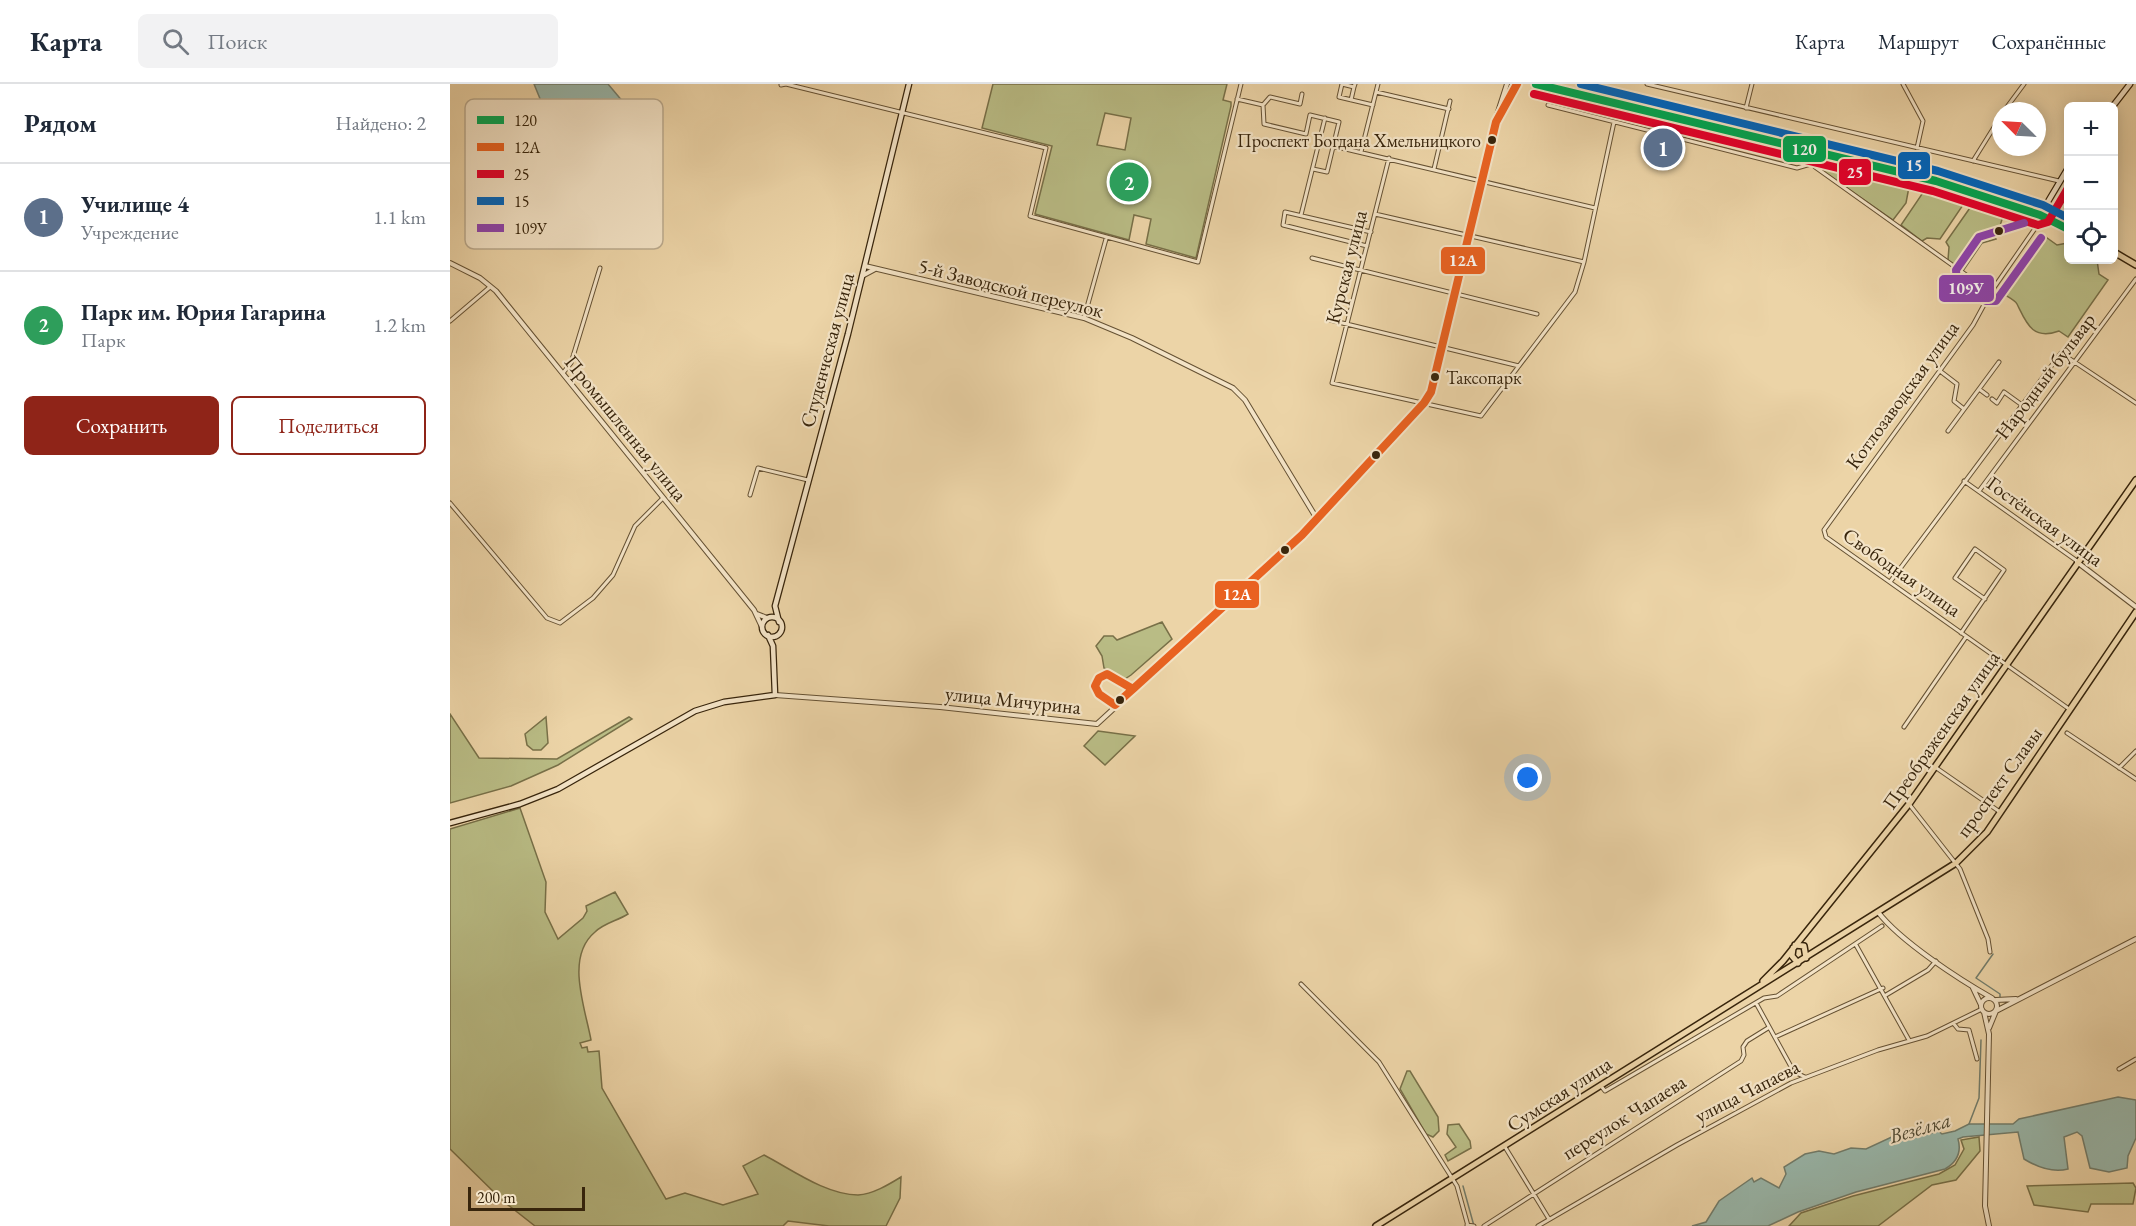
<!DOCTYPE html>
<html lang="ru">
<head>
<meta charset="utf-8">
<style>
	body { margin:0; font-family:"EB Garamond",serif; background:#f2f2f3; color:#1f2937 }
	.controls { position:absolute; right:18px; top:18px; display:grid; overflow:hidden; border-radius:9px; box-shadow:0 3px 15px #0003 }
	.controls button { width:54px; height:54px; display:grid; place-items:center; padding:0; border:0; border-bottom:2px solid #e0e1e3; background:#fff; color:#1f2937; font:30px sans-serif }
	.compass { position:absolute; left:1542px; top:18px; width:54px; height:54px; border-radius:50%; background:#fff; box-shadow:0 3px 15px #0003; rotate:294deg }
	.scale { position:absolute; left:18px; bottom:15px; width:117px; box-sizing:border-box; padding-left:6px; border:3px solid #38250c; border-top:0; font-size:16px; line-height:21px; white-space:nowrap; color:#38250c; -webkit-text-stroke:4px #f3e3c6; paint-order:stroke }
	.you { position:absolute; left:1078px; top:694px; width:21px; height:21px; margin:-15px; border:4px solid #fff; border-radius:50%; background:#1a73e8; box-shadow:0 0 0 9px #1a73e833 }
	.badge { display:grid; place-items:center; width:39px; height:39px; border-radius:50%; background:#8f2418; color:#fff; font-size:20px; font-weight:700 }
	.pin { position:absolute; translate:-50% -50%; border:3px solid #fff; box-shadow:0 2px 6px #0006 }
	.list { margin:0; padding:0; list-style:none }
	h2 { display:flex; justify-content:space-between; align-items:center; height:78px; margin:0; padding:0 24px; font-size:26px }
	h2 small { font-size:20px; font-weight:400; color:#747a83 }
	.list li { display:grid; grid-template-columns:39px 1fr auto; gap:18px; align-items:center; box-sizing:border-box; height:108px; padding:0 24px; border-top:2px solid #e0e1e3 }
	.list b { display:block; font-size:22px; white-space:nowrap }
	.list p { margin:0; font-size:20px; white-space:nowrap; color:#747a83 }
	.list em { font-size:20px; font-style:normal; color:#747a83 }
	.actions { display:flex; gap:12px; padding:18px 24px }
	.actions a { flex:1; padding:14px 0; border:2px solid #8f2418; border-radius:9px; text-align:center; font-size:21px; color:#8f2418 }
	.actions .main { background:#8f2418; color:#fff }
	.icon { flex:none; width:33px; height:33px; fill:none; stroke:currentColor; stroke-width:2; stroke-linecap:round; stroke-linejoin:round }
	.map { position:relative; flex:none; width:1686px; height:1142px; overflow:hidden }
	header { display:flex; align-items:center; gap:36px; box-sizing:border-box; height:84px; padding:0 30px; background:#fff; border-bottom:2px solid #e0e1e3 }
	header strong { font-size:28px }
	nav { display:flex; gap:33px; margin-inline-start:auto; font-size:21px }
	.search { width:420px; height:54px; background:#f2f2f3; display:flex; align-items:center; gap:15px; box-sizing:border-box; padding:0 21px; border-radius:9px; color:#747a83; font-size:22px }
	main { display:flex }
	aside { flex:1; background:#fff }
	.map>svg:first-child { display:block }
	.green { fill:#b9bc85; stroke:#787048; stroke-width:1.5; fill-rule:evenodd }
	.water { fill:#99b8ac; stroke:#727d6c; stroke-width:1.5 }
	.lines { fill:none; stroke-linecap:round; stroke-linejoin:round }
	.stream { stroke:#727d6c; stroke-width:1.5 }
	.minor-casing { stroke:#655133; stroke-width:5 }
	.tertiary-casing { stroke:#655133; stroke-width:6 }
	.secondary-casing { stroke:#38250c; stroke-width:7 }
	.primary-casing { stroke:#38250c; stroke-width:8 }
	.minor { stroke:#f3e3c6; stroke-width:3 }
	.tertiary { stroke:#f3e3c6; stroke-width:4 }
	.secondary { stroke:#f3e3c6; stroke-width:4.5 }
	.primary { stroke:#ecd4a7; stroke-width:5 }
	.bus-1-casing { stroke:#f3e3c6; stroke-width:12 }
	.bus-2-casing { stroke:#f3e3c6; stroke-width:12 }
	.bus-3-casing { stroke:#f3e3c6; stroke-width:12 }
	.bus-4-casing { stroke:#f3e3c6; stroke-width:12 }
	.bus-5-casing { stroke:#f3e3c6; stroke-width:12 }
	.bus-1 { stroke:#00a651; stroke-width:8 }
	.bus-2 { stroke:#e96221; stroke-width:8 }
	.bus-3 { stroke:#e4002b; stroke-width:8 }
	.bus-4 { stroke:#0065bd; stroke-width:8 }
	.bus-5 { stroke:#8e44ad; stroke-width:8 }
	.bus-dot { fill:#38250c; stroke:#f3e3c6; stroke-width:2 }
	.labels { text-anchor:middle; stroke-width:4.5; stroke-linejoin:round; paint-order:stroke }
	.bus-label { font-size:18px; fill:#38250c; stroke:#f3e3c6; text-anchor:end }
	.street-label { font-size:20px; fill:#38250c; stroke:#f3e3c6 }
	.water-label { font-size:21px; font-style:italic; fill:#504a34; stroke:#f3e3c6 }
	.key { fill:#f3e3c6; stroke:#bbaa8e; stroke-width:1.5 }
	.key-label { font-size:16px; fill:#38250c }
	.line-badge { stroke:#f3e3c6; stroke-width:2 }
	.badge-label { font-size:16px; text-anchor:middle; font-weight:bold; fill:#fff }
</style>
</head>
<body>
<header>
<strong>Карта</strong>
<div class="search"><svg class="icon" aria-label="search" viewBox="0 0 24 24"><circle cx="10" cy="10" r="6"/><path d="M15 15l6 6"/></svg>Поиск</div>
<nav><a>Карта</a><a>Маршрут</a><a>Сохранённые</a></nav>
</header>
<main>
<aside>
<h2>Рядом<small>Найдено: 2</small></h2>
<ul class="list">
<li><span class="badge" style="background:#5c6f8a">1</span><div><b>Училище 4</b><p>Учреждение</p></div><em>1.1 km</em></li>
<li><span class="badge" style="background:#2e9e5b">2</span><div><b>Парк им. Юрия Гагарина</b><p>Парк</p></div><em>1.2 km</em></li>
</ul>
<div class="actions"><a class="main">Сохранить</a><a>Поделиться</a></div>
</aside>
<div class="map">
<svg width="1686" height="1142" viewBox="0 0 1686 1142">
	<rect width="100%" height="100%" fill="#ecd4a7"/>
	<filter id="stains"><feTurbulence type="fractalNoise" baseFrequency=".00333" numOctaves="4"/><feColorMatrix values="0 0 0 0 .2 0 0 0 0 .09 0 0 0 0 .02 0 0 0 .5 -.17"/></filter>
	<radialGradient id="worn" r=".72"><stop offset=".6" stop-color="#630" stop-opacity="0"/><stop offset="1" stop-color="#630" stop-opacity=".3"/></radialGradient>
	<path class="green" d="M543,0H777L773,16L781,18V22L746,174L696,160L701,135L684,131L679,156L585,130L602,62L532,44ZM655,29L681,34L675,66L647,61Z
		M1374,81L1388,89L1391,83L1459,103L1456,119L1443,136L1368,84Z
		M1474,107L1515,118L1490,155L1477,154L1472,157L1451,141Z
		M1522,121L1553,132L1550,142L1542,148L1546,155L1532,159L1513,187L1498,176L1499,163L1496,158Z
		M1593,151L1607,161L1618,159V176H1647L1649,190L1658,196L1618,253L1609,247C1582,257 1576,238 1567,220C1565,216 1556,212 1552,209Z
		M712,538L722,555L681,591L675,595L654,584L652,572L646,562L654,552H663L667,556Z
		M0,630L29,674L107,675L179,633L182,635L108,681L61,702L0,719Z
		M96,633L98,659L91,666H83L77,661L75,650Z
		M648,647L685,652L655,681L634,662Z
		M70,724L96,798L95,828L108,855L133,834L137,827L136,822L165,808L178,830C167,837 154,839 145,848C115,873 135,923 141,956L130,959L132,964L137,963L138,968L149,967L152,1004L216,1115L235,1109L273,1121L308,1110L293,1082L314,1071C341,1085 376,1111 408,1111C423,1110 438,1101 451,1093L450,1114L436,1142H379L338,1137L333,1142H85L53,1117L0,1065V745Z
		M957,987H960L988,1033L989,1047L983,1053L976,1050L950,1005Z
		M1009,1040L1020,1057L1021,1064L998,1077L995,1071L1006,1063L997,1050L998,1041Z
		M1529,1053L1530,1067L1506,1096L1482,1101L1428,1142H1339L1351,1129L1403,1112L1489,1090L1505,1081L1514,1065L1511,1056Z
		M1683,1099L1686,1104L1683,1120H1641L1638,1128L1584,1121L1577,1102Z"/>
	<path class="water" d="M84,0H158L179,25C176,68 177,81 152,117L119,127L111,120L108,122L103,132L62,140L55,136L53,129L58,109L55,90C60,89 65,91 70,90C86,87 97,68 99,53L87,37L93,22Z
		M1668,1013L1686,1016V1054L1678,1072L1677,1084L1659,1088L1640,1084L1632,1052L1627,1048L1614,1053L1618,1085C1603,1089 1587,1083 1574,1075L1568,1048L1513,1053L1508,1055C1512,1069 1507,1078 1495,1085L1406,1108L1348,1128L1318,1142H1242L1256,1138L1269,1117L1302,1094L1304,1098L1311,1094L1329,1104L1336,1090L1334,1083L1355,1070L1369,1067L1384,1070L1401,1064L1416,1065L1446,1051L1480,1050L1487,1046L1492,1050L1505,1047L1519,1040H1563L1569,1035Z"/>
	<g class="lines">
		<path class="stream" d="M1543,870L1526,894L1550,910V914
			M1519,1040L1529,1014L1531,956
			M1013,1102L1024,1142"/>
		<g class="minor-casing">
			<path id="minor" d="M905,0L904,3L892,0L889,13L923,21
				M1197,0L1609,97
				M1453,0L1473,37L1467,64
				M331,1L336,0L596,64L580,132L748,178L791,0
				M926,8L999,25
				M787,15L813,21L814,40L856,50L860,31L889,38L877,88L863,85
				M901,16L904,3
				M813,21L820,13L850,20L852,10
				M1098,21L1347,84L1364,79
				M1296,24L1302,0
				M1554,27L1574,0
				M883,62L1145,124
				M911,68L928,0
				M1364,69L1365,83L1540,208
				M939,74L882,299L1031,332L1125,208L1134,178L1164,38
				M1523,77L1551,32
				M984,85L1000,17
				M925,130L1134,178
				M851,131L875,34
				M1590,131L1586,143L1541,208L1523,241L1374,446L1376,453L1619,625
				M917,162L833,141L835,128L921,148
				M862,174L1087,230
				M634,234L656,155
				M880,236L1069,282
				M0,237L40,203
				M1490,287L1507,300L1504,317L1514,325
				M113,289L121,279L150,184
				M1529,305L1537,311
				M1542,315L1547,319L1554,308L1572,321
				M1498,347L1549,278
				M1514,397L1627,477
				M1529,407L1686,195
				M300,411L308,384L358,396
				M0,419L97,534L110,539L143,514L163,491L185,442L213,414
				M1440,498L1611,269L1686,319
				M1511,549L1554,486L1525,465L1505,494L1535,515
				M1454,643L1516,553
				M1617,649L1686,695
				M1485,683L1550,728
				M1669,684L1686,667
				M1459,720L1510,785L1538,855L1540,868
				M1406,861L1459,956
				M851,900L929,978L1007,1102L1018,1142
				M1436,911L1478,886L1486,877
				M1306,919L1344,988L1355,993
				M1504,940L1508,945L1519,946L1527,975
				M1325,953L1433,904
				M1669,985L1686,975
				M1151,1002L1155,1007L1314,914L1327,912L1432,842
				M1055,1063L1099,1135
				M1017,1141L1024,1142
				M1034,1142L1291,977L1294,971L1293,963L1297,957L1318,944
				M1088,1142L1227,1061L1341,999L1428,966L1477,952L1532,925"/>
		</g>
		<g class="tertiary-casing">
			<path id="tertiary" d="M1047,31L1057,0
				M0,179L30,194L46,207L304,526L312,543
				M415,182L634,234L682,254L783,304L795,316L867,435
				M412,192L425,185
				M1627,478L1686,523
				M307,530L317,534
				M325,611L490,623L647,640L852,451L974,319L981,308L993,263L1046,38L1067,0
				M1428,828C1450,857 1510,896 1542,914
				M1523,904L1531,921
				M1531 922a8 8 0 1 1 16 0a8 8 0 1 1-16 0Z
				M1546,916L1566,915
				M1534,928L1539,950L1535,1122L1539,1142
				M1539,944L1546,927L1686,855"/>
		</g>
		<g class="secondary-casing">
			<path id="secondary" d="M1663,22L1680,0
				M1590,131L1618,84
				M312 543a10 10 0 1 1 20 0a10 10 0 1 1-20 0Z
				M329,538L325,522L398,250L459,0
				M0,739L70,720L108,705L245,627L274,618L325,611L323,562L318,551"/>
		</g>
		<g class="primary-casing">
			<path id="primary" d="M1086,0L1486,97L1590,131L1618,145
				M1664,168L1686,181
				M1345,861L1354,862L1356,874
				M1343,864L1342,872L1348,879
				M1313,897L1333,877L1459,720L1686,396
				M926,1142L1506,779L1537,748L1686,528"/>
		</g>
		<use href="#minor" class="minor"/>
		<use href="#tertiary" class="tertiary"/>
		<use href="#secondary" class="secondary"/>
		<use href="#primary" class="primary"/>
		<g class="bus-1-casing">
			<path id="bus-1" d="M1086,0L1486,97L1590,131L1618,145"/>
		</g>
		<g class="bus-2-casing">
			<path id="bus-2" d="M657,590L683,605L665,621L649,610L645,602L649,594Z
				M683,605L852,451L974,319L981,308L1046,38L1067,0"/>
		</g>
		<g class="bus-3-casing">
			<path id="bus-3" d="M1084,10L1483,107L1588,141L1598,138L1618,104"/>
		</g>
		<g class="bus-4-casing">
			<path id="bus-4" d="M1131,0L1488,87L1593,121L1618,134"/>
		</g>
		<g class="bus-5-casing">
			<path id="bus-5" d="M1574,139L1529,153L1506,186L1507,198L1536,217H1546L1591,154"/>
		</g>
		<use href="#bus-1" class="bus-1"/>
		<use href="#bus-2" class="bus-2"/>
		<use href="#bus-3" class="bus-3"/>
		<use href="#bus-4" class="bus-4"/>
		<use href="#bus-5" class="bus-5"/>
	</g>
	<g class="bus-dot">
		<circle cx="1042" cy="56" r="5"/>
		<circle cx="1549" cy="147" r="5"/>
		<circle cx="985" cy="293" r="5"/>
		<circle cx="926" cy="371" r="5"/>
		<circle cx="835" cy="466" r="5"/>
		<circle cx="670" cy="616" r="5"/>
	</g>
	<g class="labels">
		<g class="bus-label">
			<text x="1031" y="63">Проспект Богдана Хмельницкого</text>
			<text x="996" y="300" text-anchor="start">Таксопарк</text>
		</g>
		<g class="street-label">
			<text transform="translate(896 183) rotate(-76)" y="7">Курская улица</text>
			<text transform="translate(561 204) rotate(14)" y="7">5-й Заводской переулок</text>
			<text transform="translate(377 266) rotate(-75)" y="7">Студенческая улица</text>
			<text transform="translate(1595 292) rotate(-53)" y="7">Народный бульвар</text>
			<text transform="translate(1452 311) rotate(-54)" y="7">Котлозаводская улица</text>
			<text transform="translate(176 344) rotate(51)" y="7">Промышленная улица</text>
			<text transform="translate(1595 437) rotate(36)" y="7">Гостёнская улица</text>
			<text transform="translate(1452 488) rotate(35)" y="7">Свободная улица</text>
			<text transform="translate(563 616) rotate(6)" y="7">улица Мичурина</text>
			<text transform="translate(1491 646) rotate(-55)" y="7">Преображенская улица</text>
			<text transform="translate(1549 698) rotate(-54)" y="7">проспект Славы</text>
			<text transform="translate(1297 1007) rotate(-27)" y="7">улица Чапаева</text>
			<text transform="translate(1109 1010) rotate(-33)" y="7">Сумская улица</text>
			<text transform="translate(1174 1033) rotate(-32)" y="7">переулок Чапаева</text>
		</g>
		<g class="water-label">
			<text transform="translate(1470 1044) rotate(-16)" y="7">Везёлка</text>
		</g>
	</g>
	<rect x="15" y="15" width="198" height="150" rx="9" class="key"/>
	<rect x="27" y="32" width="27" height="8" fill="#00a651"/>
	<rect x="27" y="59" width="27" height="8" fill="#e96221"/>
	<rect x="27" y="86" width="27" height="8" fill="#e4002b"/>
	<rect x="27" y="113" width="27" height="8" fill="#0065bd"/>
	<rect x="27" y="140" width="27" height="8" fill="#8e44ad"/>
	<g class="key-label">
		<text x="64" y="42">120</text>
		<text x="64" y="69">12А</text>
		<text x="64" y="96">25</text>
		<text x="64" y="123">15</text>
		<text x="64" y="150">109У</text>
	</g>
	<g class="line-badge">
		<rect x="1332" y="51" width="45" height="28" rx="6" fill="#00a651"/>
		<rect x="1447" y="67" width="34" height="29" rx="6" fill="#0065bd"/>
		<rect x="1388" y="74" width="34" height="28" rx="6" fill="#e4002b"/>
		<rect x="990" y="162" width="46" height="29" rx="6" fill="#e96221"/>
		<rect x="1488" y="190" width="57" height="29" rx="6" fill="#8e44ad"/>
		<rect x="764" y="496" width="46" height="29" rx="6" fill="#e96221"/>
	</g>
	<g class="badge-label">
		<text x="1354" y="71">120</text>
		<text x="1464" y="87">15</text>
		<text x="1405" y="94">25</text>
		<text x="1013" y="182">12А</text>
		<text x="1516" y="210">109У</text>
		<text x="787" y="516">12А</text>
	</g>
	<rect width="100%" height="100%" filter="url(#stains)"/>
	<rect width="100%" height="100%" fill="url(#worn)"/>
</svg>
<div class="controls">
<button>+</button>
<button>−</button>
<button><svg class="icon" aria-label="locate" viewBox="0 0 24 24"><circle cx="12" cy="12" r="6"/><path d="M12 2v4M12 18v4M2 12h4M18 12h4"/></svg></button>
</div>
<svg class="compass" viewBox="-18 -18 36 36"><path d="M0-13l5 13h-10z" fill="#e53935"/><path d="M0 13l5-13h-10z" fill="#747a83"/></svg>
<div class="scale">200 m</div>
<div class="you"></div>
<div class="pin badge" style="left:1213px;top:64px;background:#5c6f8a">1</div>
<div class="pin badge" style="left:679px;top:98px;background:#2e9e5b">2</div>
</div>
</main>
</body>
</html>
